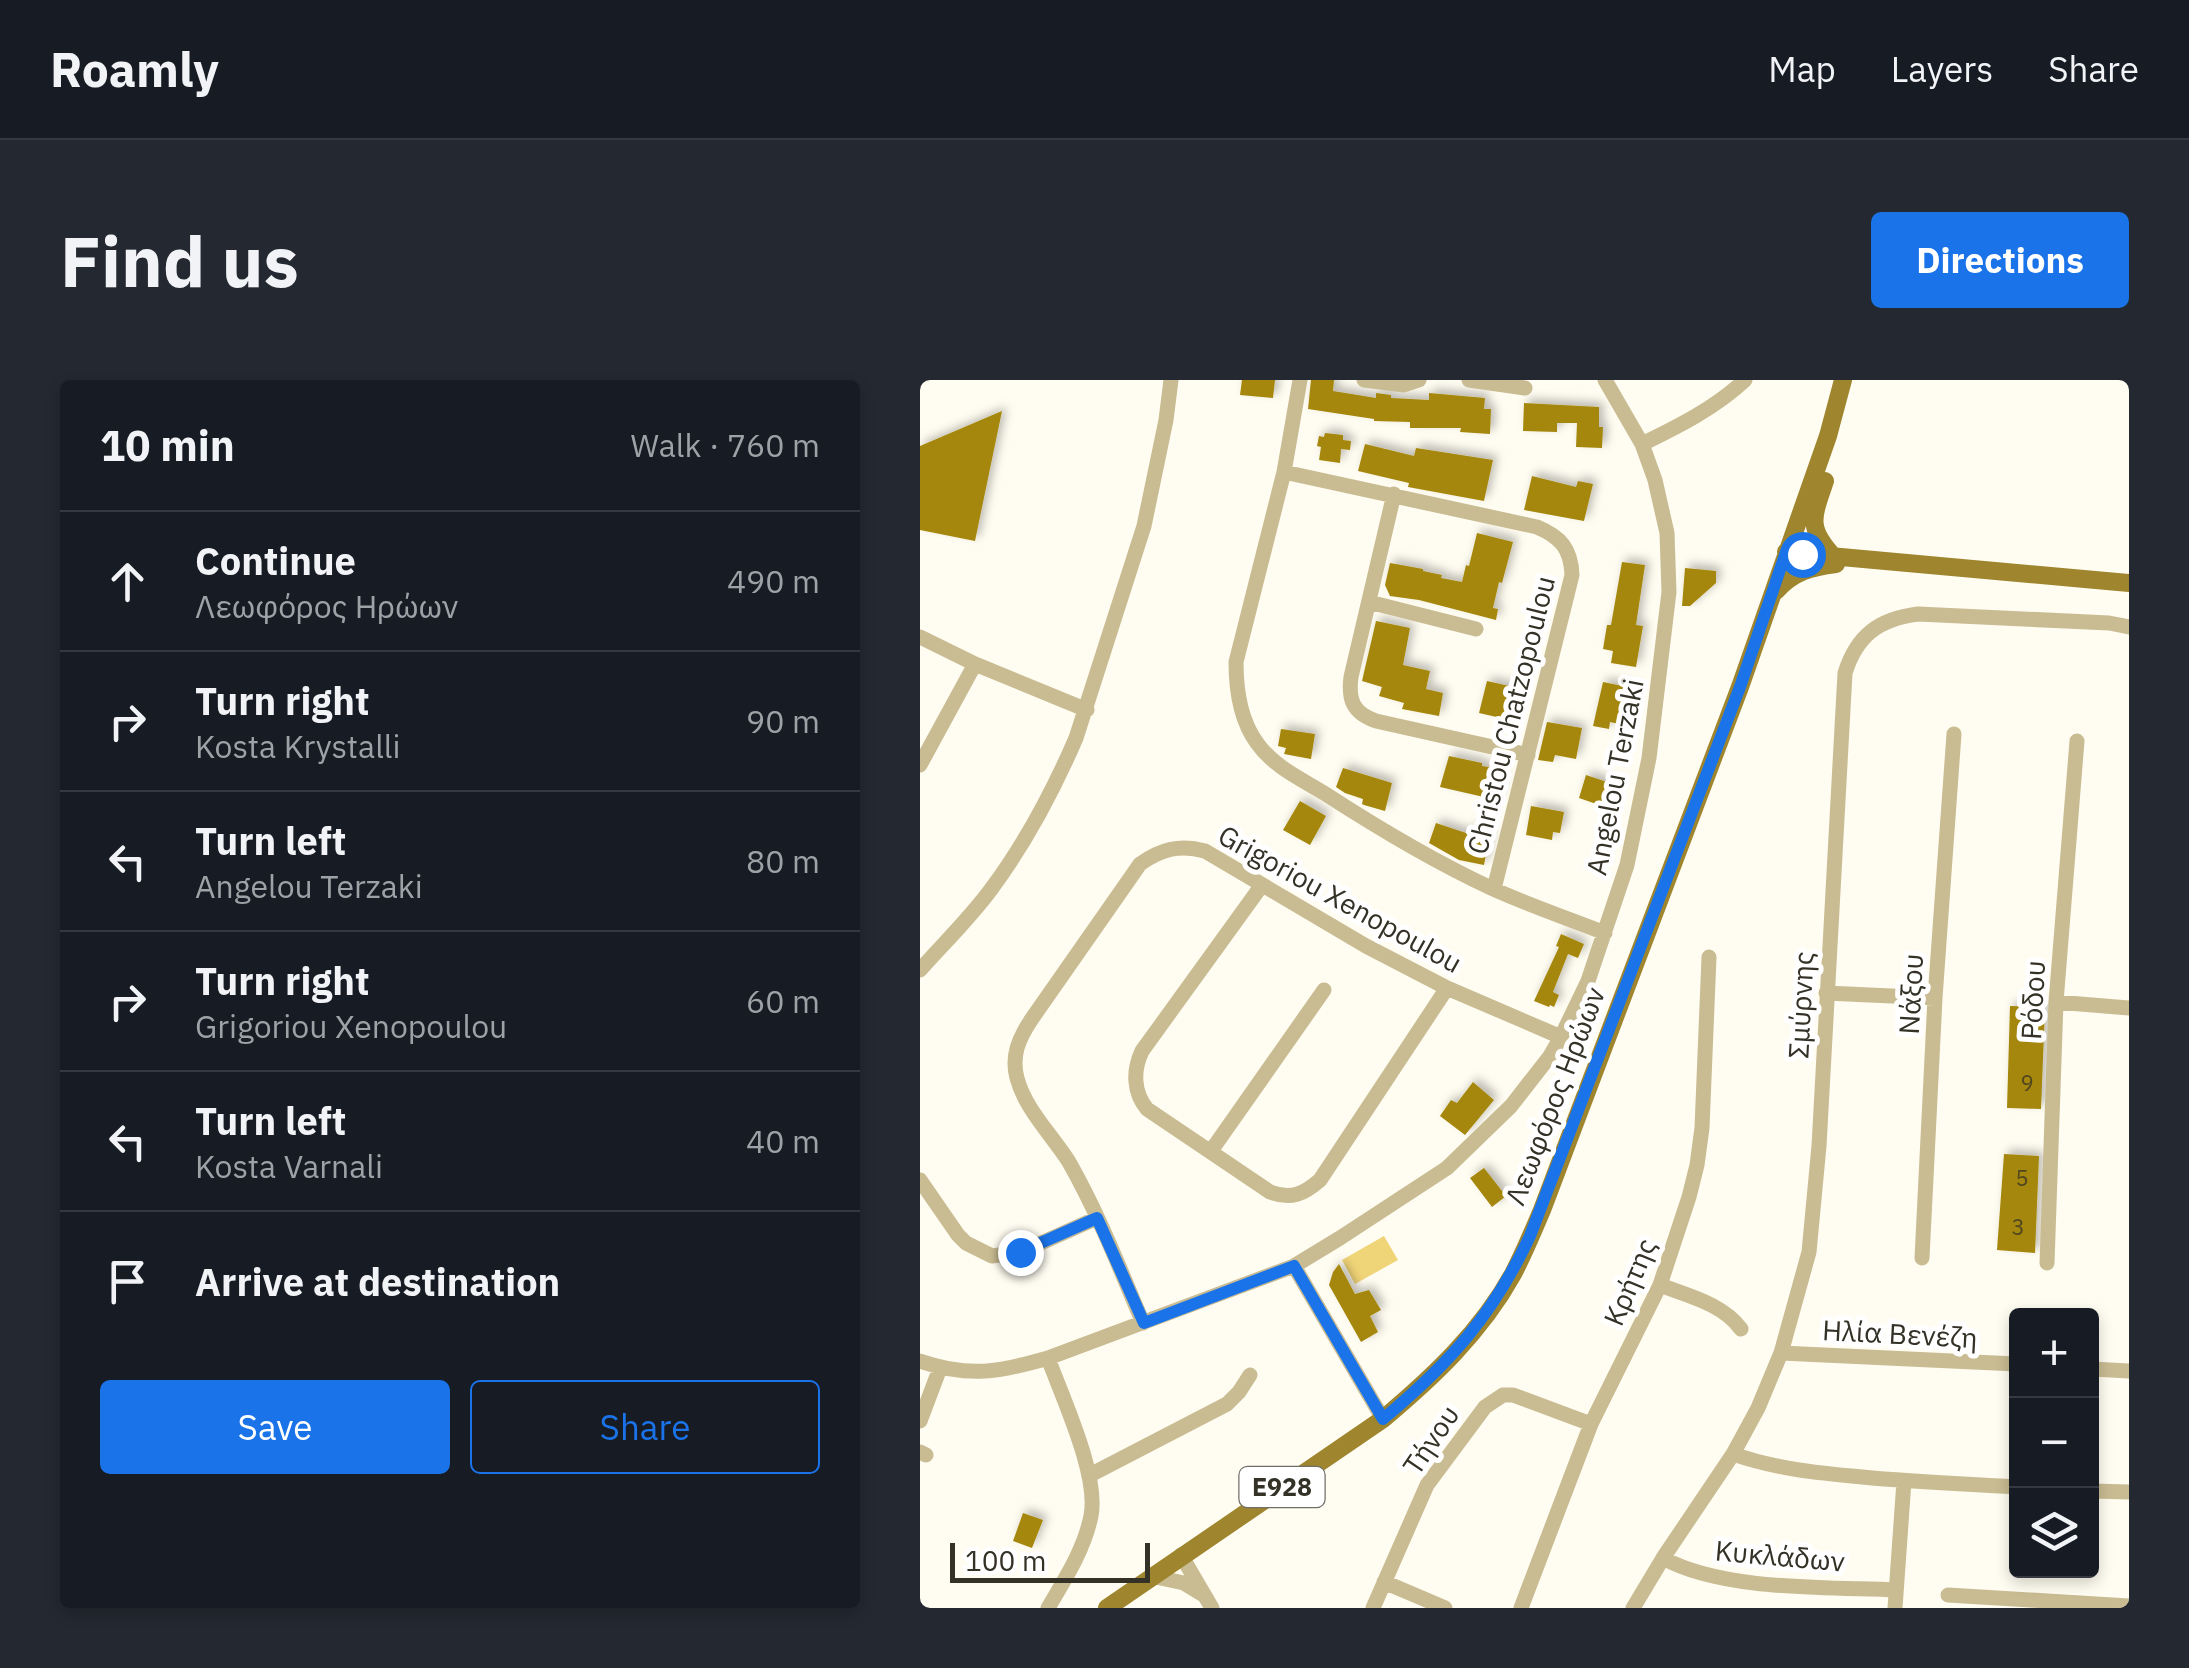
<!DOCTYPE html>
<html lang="en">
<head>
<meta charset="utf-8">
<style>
	body { margin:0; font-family:"IBM Plex Sans",sans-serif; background:#242831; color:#f1f3f6 }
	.controls { position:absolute; right:30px; bottom:30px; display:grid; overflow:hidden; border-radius:10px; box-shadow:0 5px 15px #0003 }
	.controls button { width:90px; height:90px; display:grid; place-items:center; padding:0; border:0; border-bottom:2px solid #363941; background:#171b24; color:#f1f3f6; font:50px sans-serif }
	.scale { position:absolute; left:30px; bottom:25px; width:200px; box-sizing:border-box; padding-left:10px; border:5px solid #343127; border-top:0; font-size:28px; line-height:35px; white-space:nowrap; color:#343127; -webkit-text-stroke:8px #fff; paint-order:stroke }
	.stop { position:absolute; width:30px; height:30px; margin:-22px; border:8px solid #1a73e8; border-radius:50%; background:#fff }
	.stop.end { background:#1a73e8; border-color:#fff; box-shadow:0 2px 10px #0008 }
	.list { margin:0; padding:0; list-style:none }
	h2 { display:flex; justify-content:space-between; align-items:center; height:130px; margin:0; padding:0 40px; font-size:42px }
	h2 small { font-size:32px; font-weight:400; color:#9ea1a6 }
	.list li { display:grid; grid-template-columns:65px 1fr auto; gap:30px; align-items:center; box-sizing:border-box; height:140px; padding:0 40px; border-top:2px solid #363941 }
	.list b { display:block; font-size:38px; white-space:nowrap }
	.list p { margin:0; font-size:32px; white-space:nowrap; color:#9ea1a6 }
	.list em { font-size:32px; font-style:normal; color:#9ea1a6 }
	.actions { display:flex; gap:20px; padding:30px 40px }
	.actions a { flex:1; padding:22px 0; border:2px solid #1a73e8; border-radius:10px; text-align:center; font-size:35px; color:#1a73e8 }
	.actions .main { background:#1a73e8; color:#fff }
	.icon { flex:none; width:55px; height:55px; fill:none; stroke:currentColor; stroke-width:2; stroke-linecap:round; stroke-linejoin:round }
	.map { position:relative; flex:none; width:1209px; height:1228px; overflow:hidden; border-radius:10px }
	header { display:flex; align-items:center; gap:60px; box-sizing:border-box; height:140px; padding:0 50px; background:#171b24; border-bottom:2px solid #363941 }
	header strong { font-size:48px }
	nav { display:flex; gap:55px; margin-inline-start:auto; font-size:35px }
	.intro { display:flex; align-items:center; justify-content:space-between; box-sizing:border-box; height:240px; padding:0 60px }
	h1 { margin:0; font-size:70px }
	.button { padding:25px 45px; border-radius:10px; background:#1a73e8; color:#fff; font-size:35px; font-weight:700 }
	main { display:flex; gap:60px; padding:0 60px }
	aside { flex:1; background:#171b24; border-radius:10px; box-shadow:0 5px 15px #0003 }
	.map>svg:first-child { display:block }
	.green { fill:#f0d478 }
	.building { fill:#a5870a; filter:url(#shadow) }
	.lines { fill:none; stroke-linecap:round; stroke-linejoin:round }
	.minor { stroke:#c9bc93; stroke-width:15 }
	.major { stroke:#9e852e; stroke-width:18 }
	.route { stroke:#1a73e8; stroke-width:12 }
	.labels { text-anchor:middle; stroke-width:10; stroke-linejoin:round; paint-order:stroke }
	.number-label { font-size:22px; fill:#504620 }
	.shield { fill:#fff; stroke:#716f68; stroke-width:2.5 }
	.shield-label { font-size:25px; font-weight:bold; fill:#343127 }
	.street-label { font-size:28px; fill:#343127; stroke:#fff }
</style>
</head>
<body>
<header>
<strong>Roamly</strong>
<nav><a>Map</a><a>Layers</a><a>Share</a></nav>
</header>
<div class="intro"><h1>Find us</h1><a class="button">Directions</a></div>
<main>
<aside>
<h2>10 min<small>Walk · 760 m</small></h2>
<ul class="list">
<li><svg class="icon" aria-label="ahead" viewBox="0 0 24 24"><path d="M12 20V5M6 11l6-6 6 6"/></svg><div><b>Continue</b><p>Λεωφόρος Ηρώων</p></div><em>490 m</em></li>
<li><svg class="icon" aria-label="right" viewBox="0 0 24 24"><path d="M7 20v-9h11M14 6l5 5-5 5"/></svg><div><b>Turn right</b><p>Kosta Krystalli</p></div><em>90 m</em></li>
<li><svg class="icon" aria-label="left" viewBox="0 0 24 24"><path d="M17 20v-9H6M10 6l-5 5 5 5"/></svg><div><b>Turn left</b><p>Angelou Terzaki</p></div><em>80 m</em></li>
<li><svg class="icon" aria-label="right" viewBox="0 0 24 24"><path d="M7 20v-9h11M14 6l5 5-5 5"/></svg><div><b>Turn right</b><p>Grigoriou Xenopoulou</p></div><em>60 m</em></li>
<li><svg class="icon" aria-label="left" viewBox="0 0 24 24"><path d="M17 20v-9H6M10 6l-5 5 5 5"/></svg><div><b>Turn left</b><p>Kosta Varnali</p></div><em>40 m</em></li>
<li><svg class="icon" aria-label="arrive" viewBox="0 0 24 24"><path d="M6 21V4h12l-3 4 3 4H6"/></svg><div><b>Arrive at destination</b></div></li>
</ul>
<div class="actions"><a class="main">Save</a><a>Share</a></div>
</aside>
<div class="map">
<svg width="1209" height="1228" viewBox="0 0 1209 1228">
	<defs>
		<filter id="shadow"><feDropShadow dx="4.5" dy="-4.5" stdDeviation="5" flood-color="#0004"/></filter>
	</defs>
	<rect width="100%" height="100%" fill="#fffcf1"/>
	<path class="green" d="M464,856L478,880L435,904L422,880Z"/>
	<path class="building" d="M322,0H355L353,18L320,15Z
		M391,0H414L413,11L456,18V13L471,15V18L509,20V13L565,18L564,29H571L570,54L540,52L541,48H490V42L454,41V39L388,29Z
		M604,23L679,27V47H683L682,68L656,67L657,43H637V52L603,51Z
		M82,31L55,161L0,150V66Z
		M405,53L423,55V60L431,61L430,70L421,69L420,83L399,80L401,67L397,66L399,56L404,57Z
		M445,64L494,76L496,68L573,80L564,121L488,107L489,103L438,91Z
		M612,96L656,107L658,101L673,104L664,141L604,130Z
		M557,153L593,162L582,203L579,202L573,228L578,229L576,240L499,220L470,216L465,205L470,183L503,189V191L522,195L521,198L542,202L546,185L549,186Z
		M702,182L725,185L716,245L723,246L716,287L691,283L693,271L683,269L687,245H691Z
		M765,188L796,191V203L770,226H762Z
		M456,241L490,248L483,285L510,291L506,309L523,313L519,336L482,329L484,323L459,316L462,307L442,301Z
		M567,301L598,308L590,340L559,333Z
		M683,302L712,308L704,345L690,342L689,349L673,346Z
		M627,342L662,348L656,379L635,375L633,382L618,380Z
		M361,349L395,354L391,379L364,374L366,368L358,366Z
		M529,376L562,383V386L582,389L577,420L520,407Z
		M423,388L472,403L465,431L444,425L442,424L443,419L425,413L416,407Z
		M666,395L696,405L688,428L659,418Z
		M380,421L406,436L390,465L363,450Z
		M611,426L644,432L640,453L633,452L632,460L606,455Z
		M516,443L549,454L550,449L570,453L564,485L539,480L509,463Z
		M641,554L664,564L658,578L648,574L633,612L639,615L634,627L630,625L629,627L614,621L639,567L636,566Z
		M1090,626L1125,627L1121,729L1087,728Z
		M553,702L574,720L545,755L520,736L531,720L537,723Z
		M1084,774L1119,776L1115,873L1077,870Z
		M564,788L586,816L572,827L550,798Z
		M419,884L435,914L449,910L461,930L450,936L458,952L441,962L409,905L413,892Z
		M103,1133L123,1140L112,1168L93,1161Z"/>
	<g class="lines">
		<path class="minor" d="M380,0L364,92L316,282C316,310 320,340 337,363C353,386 381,399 404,413C458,448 513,481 571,508C608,525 647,538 685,553
			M444,0L484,5L499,0
			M549,0L605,8
			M722,64C759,46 795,28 825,0
			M364,92L617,147C641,157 651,169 652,195L574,509
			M474,114L431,297C428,320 433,333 456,341L608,375
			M449,222L556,249
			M0,257L55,284L167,330
			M0,385L55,284
			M342,505L222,671C213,690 213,712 227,729L350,812C371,820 384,814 400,800L527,608
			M0,590C24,563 51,537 72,508C106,462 134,409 156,358L224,146L246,40L251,0
			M906,613L1015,618
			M1136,622L1209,628
			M291,771L404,610
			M0,800L38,855L46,863L72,876L101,872L177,838
			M1002,878L1015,618L1034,354
			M1127,883L1136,622L1157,361
			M374,886L463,1039
			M740,905C769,916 803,924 821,949
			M223,943C200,889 178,833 149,782C132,755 105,729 97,698C91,676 99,658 111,640L220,484C241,469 260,464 285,471L446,566L527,608L641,657
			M861,973L1096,984
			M128,978C143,1019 179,1095 171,1136C164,1170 145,1199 128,1228
			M0,981C49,998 80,992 128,978L374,886L420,858L527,788L591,726L630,676L641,657L668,601L707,485L729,378L749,212L747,153L735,100L722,64L685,0
			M1172,989L1209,991
			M0,1041L20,988
			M0,1072L6,1075
			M813,1074C856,1089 898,1093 942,1097C994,1102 1045,1104 1096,1107
			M170,1095L307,1024L319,1012L330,995
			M1172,1111L1209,1112
			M261,1175L292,1228
			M743,1178C802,1211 908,1207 976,1210
			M231,1196L264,1203L282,1214
			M464,1202L525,1228
			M1028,1215L1209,1226
			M453,1228L507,1105L565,1027L583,1015H593L671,1044
			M601,1228L671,1044L740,905L769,817L777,785L782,748L789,577
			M713,1228L743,1178L813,1074L838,1028L861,973L889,872L899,766L925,293C937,255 959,239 998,234L1189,243L1209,247
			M975,1228L984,1101"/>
		<path class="major" d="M905,101C893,137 886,147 914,177
			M866,172L1209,203
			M856,211C873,192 891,187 916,184
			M187,1228L463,1039C513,997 561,952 593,894C604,873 613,851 622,830L820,307L908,56L923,0"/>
	</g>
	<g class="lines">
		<path class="route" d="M100,872L177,838L224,943L374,886L463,1039C530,983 573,935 610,856L820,307L866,172L882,174"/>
	</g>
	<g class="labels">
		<g class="number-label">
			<text x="1107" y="711">9</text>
			<text x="1102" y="806">5</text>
			<text x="1098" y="855">3</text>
		</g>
		<rect class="shield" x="319.5" y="1087" width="85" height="40" rx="8"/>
		<g class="shield-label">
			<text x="362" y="1116">E928</text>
		</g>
		<g class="street-label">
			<text transform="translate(591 335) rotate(-76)" y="10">Christou Chatzopoulou</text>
			<text transform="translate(695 397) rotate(-79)" y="10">Angelou Terzaki</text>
			<text transform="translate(420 519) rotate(29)" y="10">Grigoriou Xenopoulou</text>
			<text transform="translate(991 614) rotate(-87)" y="10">Νάξου</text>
			<text transform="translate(1113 620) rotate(-87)" y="10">Ρόδου</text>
			<text transform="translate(881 625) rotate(-87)" y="10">Σμύρνης</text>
			<text transform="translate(635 716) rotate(-69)" y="10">Λεωφόρος Ηρώων</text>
			<text transform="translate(710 902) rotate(-67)" y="10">Κρήτης</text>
			<text transform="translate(980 954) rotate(3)" y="10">Ηλία Βενέζη</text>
			<text transform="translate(511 1060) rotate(-56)" y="10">Τήνου</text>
			<text transform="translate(860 1176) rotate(5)" y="10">Κυκλάδων</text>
		</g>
	</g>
</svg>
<div class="controls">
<button>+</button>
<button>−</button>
<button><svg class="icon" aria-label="layers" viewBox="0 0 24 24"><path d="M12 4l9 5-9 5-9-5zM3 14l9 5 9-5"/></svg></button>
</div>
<div class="scale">100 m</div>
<div class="stop" style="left:882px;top:174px"></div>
<div class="stop end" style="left:100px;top:872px"></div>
</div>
</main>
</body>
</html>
